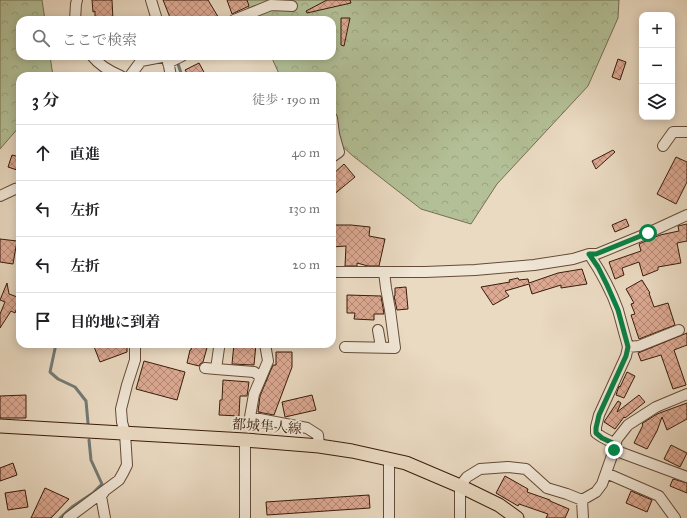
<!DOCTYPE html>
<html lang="ja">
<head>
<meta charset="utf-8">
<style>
	body { margin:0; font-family:"IM FELL Great Primer","Noto Serif JP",serif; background:#f6f6f6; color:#202124 }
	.controls { position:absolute; right:12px; top:12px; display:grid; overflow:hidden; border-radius:8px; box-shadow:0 2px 10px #0003 }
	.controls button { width:36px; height:36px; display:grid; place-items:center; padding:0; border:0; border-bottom:1px solid #e0e0e0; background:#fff; color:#202124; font:20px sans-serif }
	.stop { position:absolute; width:12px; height:12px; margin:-9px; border:3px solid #0b8043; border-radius:50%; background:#fff }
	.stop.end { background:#0b8043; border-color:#fff; box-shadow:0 1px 4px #0008 }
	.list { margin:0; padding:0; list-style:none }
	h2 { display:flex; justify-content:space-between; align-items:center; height:52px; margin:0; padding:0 16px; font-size:17px }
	h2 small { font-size:13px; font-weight:400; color:#757577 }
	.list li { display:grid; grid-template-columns:26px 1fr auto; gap:12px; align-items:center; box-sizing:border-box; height:56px; padding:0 16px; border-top:1px solid #e0e0e0 }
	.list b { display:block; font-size:15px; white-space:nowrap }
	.list em { font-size:13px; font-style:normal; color:#757577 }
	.icon { flex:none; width:22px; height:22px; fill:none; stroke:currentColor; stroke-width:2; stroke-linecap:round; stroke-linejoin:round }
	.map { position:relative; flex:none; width:687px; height:518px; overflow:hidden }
	.search { position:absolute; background:#fff; box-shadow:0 2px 10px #0003; left:16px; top:16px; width:320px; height:44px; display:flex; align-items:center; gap:10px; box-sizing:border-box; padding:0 14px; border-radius:12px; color:#757577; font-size:15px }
	.panel { position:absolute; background:#fff; box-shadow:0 2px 10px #0003; left:16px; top:72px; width:320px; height:276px; border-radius:12px }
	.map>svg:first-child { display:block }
	.forest { fill:url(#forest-crowns); stroke:#766e50 }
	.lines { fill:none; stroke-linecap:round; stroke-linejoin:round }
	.stream { stroke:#737a74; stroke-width:3 }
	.building { fill:url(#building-cross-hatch); stroke:#391b0a }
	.minor-casing { stroke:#654b38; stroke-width:12 }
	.major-casing { stroke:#391b0a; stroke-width:15 }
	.minor { stroke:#f1e7d7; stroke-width:10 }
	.major { stroke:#eadac2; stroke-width:13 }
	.route { stroke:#0b8043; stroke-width:5 }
	.labels { text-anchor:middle; stroke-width:3.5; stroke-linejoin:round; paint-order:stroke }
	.street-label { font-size:14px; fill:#391b0a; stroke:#f1e7d7 }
</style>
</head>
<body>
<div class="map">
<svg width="687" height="518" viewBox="0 0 687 518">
	<defs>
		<pattern id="forest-crowns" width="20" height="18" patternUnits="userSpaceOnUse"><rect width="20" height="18" fill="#b3c097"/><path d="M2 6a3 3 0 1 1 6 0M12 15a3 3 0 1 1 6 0" fill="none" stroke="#9ba481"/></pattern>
		<pattern id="building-cross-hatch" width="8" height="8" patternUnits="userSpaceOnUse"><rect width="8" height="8" fill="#dda993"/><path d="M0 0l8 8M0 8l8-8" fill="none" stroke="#b48976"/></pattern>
	</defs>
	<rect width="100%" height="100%" fill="#eadac2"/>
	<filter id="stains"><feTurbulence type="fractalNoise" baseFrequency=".005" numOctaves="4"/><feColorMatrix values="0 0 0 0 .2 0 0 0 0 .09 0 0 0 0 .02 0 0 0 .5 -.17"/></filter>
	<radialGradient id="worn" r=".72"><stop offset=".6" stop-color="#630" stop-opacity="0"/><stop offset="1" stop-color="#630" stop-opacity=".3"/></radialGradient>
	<path class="forest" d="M0,0H42L45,20H20V56H50L53,76H20V126L0,149Z
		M245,0H619L618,18L588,86L497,184L471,224L421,209L353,156L332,137V76H280L271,56H332V20H254Z"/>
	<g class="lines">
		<path class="stream" d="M177,61L182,76
			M56,344L50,372L58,379L75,387L86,401L88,423
			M60,518L72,507L93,493L102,484L91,460L89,440"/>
	</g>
	<path class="building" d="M92,0H112L113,20H95V11L93,12Z
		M163,0H208L220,20H171Z
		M227,0H247L249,6L232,14Z
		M327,0H350L351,3L307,13L306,11Z
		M341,18H350L344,46L341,45Z
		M618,59L626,62L620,80L612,77Z
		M199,63L206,76H189L185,70Z
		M613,150L615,152L596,169L592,161Z
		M12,155L20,157V171L8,167Z
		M676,157L687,162V182L676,204L657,194Z
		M344,164L355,177L332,196V175Z
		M626,219L629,226L615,232L612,225Z
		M687,224V241L677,243L681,263L658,267V270L643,276L639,262L622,268L624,275L615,279L609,262L641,251L639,244L660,235L679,231L678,226Z
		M333,225H351L370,227L369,236L385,239L379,266H368L357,263V266H345L346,246L332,247V232L333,231Z
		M0,239L17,241L13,264L0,262Z
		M582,269L587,284L561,288V285L532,294L529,284L505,291L509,296L493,305L481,287L510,282L509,280L518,278L519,280L528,279L529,283L558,273Z
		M642,280L650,293H649L654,307L668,303L675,325L639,339L631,315L635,314L631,304L634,303L626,289Z
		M7,283L9,294L20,298V300L15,313L11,311L0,328V314L5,302L0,300Z
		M406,287L408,309L397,310L394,296H395V288Z
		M347,295L381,296L384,314H374V320L354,319L355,313H347Z
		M687,333V345L674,350L686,385L673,389L661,355L641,361L638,353Z
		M93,344H127V352L100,362Z
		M192,344H208L203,362L200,364L199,366L187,363L190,350H191Z
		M234,344H256L254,365L232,364Z
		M276,352H292V367L274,415L258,412L260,396L273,365H276Z
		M144,361L185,372L177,400L136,389Z
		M627,372L635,376L624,398L616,395L619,386L620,387Z
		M223,380L249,382L247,396H240L239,416L219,415L220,400H222Z
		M26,395V418H0V396Z
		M312,395L316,410L285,417L282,402Z
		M639,395L645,402L625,418L624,417L615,429L604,422L618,401L621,403L617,412Z
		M687,403V419L667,430L662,417L657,431L647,449L634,443L643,425L642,424L643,423L657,414Z
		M671,445L687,453L680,467L664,459Z
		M13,463L17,475L0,481V468Z
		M505,476L528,489L527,492L550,500V501L569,509L565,518H546L548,514L519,504L518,506L496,493Z
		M673,479L687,483V493L670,486Z
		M45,488L69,499L51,518H31Z
		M25,490L28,507L8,510L5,493Z
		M631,491L652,500L647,512L626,503Z
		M369,495L370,508L267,515L266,502Z"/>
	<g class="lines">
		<g class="minor-casing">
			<path id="minor" d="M151,0L157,20
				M75,20L76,4L77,0
				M234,20L271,5L292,6
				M92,56C100,66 109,71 121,76
				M167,56L171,76
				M168,63L182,56
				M130,76L141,61L167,56
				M332,118L334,134L339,152L332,157
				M663,146L673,132H687
				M0,196L15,189L20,188
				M589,254C601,272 611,290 618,310C621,321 624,332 627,343L628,347L626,356L599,415L596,427V433L602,437L615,444
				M332,272H425L475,270L534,265L573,259L589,254H597L648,233L687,215
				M378,330L381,347
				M265,344L268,361L254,394L250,417L307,428L318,435L319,446
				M345,347L395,348L390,310L386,288L384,272
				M628,347L639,346L679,330
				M205,368L216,369L254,372L261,377
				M216,369L219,348
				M245,440V518
				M614,450L687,477
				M606,473L659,496L675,518
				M104,492L101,496L105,518
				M582,500L583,518
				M68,518L119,480L123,473L127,465L125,433L122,422L121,409L127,385L135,360V344
				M389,518V459
				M460,518V486L467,477L480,469L508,467L526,469L547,488L567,494L582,500L596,492L602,484L614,450L617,439L628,425L656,407L687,394"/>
		</g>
		<g class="major-casing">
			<path id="major" d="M0,426L245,440L319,446L352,451L406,463L460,486L499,505L517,518"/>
		</g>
		<use href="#minor" class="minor"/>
		<use href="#major" class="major"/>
	</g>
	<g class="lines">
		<path class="route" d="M614,450L615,444L602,438L596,433V428L599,415L626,356L628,347L627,343L618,310L607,285L598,267L589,254H596L648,233"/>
	</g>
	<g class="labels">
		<g class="street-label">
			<text transform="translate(267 426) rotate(4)" y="5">都城隼人線</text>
		</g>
	</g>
	<rect width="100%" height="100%" filter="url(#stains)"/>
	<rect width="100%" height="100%" fill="url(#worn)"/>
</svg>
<div class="controls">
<button>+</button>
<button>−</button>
<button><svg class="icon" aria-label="layers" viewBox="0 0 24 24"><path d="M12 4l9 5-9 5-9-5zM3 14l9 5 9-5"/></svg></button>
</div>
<div class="stop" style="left:648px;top:233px"></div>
<div class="stop end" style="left:614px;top:450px"></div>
<div class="search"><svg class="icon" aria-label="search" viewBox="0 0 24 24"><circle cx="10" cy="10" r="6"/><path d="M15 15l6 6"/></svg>ここで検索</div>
<section class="panel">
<h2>3 分<small>徒歩 · 190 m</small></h2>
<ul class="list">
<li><svg class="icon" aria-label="ahead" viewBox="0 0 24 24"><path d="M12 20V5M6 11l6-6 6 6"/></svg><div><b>直進</b></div><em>40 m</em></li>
<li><svg class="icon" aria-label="left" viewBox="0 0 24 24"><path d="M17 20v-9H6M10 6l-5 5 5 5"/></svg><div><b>左折</b></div><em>130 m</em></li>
<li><svg class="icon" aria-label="left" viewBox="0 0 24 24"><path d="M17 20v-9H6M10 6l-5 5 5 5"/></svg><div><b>左折</b></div><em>20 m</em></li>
<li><svg class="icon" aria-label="arrive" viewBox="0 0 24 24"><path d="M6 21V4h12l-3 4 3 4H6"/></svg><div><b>目的地に到着</b></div></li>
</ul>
</section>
</div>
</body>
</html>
